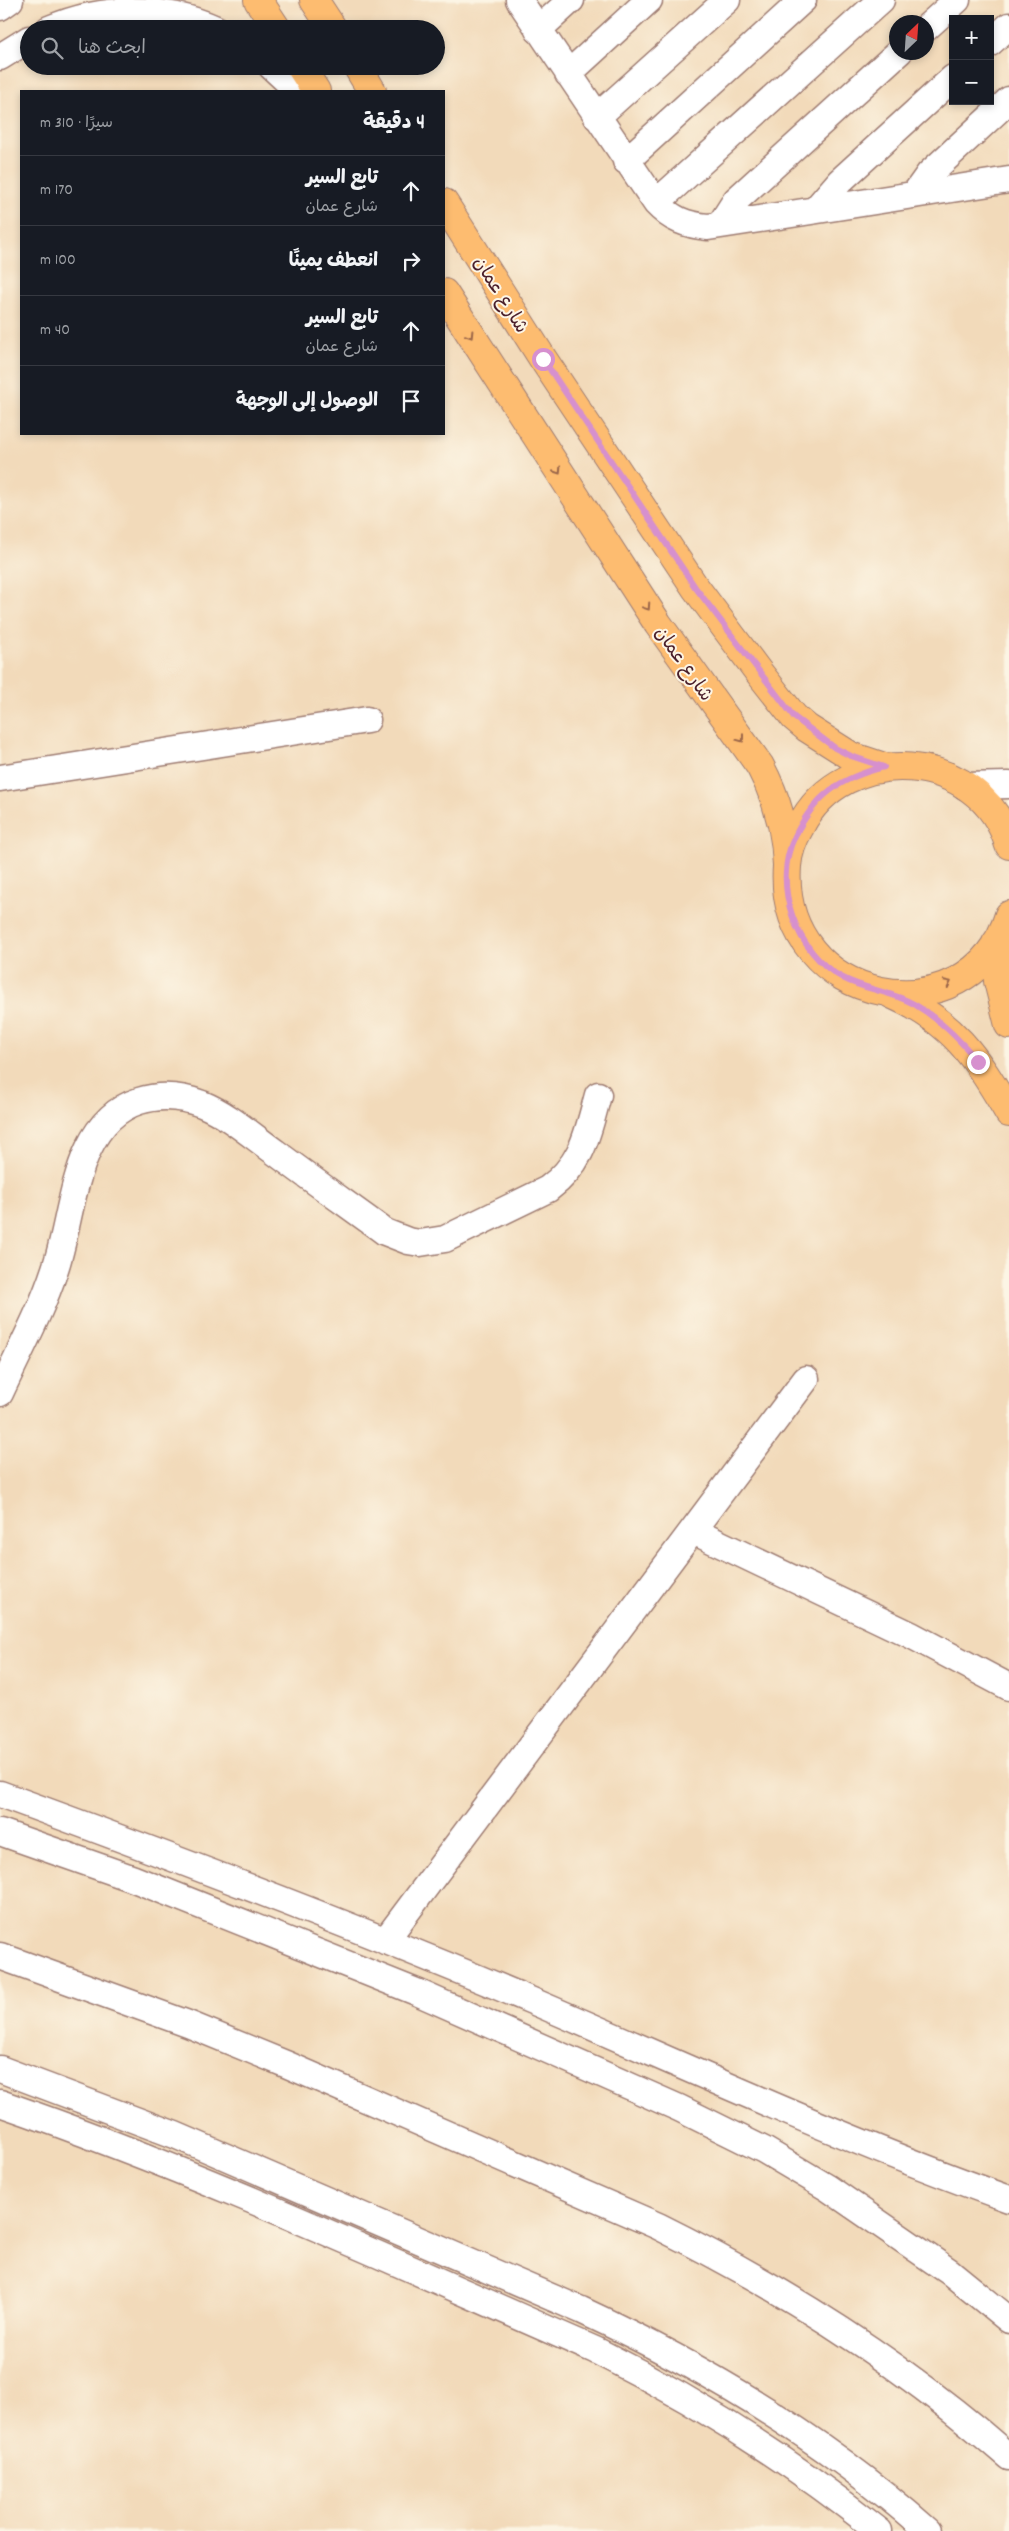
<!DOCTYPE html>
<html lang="ar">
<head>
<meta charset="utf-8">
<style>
	body { margin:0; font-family:Dekko,"Playpen Sans Arabic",sans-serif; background:#242831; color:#f1f3f6; direction:rtl }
	.controls { position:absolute; right:15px; top:15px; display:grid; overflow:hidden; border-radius:0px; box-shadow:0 2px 8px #0003 }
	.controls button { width:45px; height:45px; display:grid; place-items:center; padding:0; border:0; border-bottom:1px solid #363941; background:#171b24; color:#f1f3f6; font:25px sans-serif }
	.compass { position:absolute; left:889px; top:15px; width:45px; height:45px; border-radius:50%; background:#171b24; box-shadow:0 2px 8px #0003; rotate:25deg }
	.stop { position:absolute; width:15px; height:15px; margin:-11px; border:4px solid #d690ce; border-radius:50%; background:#fff }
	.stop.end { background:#d690ce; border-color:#fff; box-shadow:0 1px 5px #0008 }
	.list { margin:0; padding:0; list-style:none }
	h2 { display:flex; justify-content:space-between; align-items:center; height:65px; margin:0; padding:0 20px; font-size:21px }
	h2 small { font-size:16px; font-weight:400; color:#9ea1a6 }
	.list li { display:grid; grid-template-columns:32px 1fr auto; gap:15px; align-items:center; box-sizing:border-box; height:70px; padding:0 20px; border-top:1px solid #363941 }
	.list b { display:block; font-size:19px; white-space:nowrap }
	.list p { margin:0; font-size:16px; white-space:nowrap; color:#9ea1a6 }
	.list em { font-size:16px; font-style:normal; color:#9ea1a6 }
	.icon { flex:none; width:28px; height:28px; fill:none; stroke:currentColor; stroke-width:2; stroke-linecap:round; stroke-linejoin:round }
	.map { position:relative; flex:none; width:1009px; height:2531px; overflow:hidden; direction:ltr }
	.search { position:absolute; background:#171b24; box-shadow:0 2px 8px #0003; left:20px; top:20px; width:425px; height:55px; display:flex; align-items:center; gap:12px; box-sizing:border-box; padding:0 18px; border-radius:28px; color:#9ea1a6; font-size:19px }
	.panel { position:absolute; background:#171b24; box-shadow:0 2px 8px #0003; left:20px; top:90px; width:425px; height:345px; border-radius:0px; direction:rtl }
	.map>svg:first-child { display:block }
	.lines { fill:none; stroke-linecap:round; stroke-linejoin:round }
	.minor-casing { stroke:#9e7c72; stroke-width:29 }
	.major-casing { stroke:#9e7c72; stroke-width:30 }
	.minor { stroke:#fff; stroke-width:26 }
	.major { stroke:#fdbc70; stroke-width:28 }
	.oneway { stroke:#9b664a }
	.route { stroke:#d690ce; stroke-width:6 }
	.labels { text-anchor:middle; stroke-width:4; stroke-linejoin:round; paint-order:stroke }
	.street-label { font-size:19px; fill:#4a1f2b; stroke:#fcf5e5 }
</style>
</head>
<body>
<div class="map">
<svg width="1009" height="2531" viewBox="0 0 1009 2531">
	<rect width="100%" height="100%" fill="#fcf5e5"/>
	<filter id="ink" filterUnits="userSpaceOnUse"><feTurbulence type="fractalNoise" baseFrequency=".02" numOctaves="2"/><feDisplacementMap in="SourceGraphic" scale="10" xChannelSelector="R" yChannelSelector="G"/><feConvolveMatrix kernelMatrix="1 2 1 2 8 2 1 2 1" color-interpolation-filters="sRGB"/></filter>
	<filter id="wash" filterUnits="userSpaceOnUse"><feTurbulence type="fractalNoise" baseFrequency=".0096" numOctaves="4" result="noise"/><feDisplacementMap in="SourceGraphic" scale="20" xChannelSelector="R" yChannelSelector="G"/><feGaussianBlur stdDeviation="1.12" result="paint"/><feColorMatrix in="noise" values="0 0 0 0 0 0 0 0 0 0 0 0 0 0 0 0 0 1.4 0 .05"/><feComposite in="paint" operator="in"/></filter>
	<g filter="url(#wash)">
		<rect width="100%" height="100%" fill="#f2daba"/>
	</g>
	<g filter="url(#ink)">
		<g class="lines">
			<g class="minor-casing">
				<path id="minor" d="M519,0L656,203C671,219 686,225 708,227L1009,180
					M0,7L10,0
					M926,28L957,0
					M49,29C102,6 162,5 216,29
					M538,30L571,0
					M990,43L1009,26
					M0,57L29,39
					M271,66L298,91
					M568,74L649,0
					M597,117L727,0
					M626,161L803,0
					M914,195L929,174L1009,100
					M656,203L881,0
					M815,210L840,181L953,78
					M720,225L736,200L899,52
					M0,778L367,720
					M965,786L1009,785
					M0,1393C19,1352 41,1312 55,1269C74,1214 73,1122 139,1101C161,1094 181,1096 202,1104C229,1115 251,1135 275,1152C311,1179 348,1205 385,1232L408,1241L420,1243L445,1239L548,1189C583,1163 587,1135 598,1095
					M693,1531L911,1635L1009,1687
					M0,1794C178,1859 355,1926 530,2000C689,2068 846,2141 1009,2199
					M0,1832L134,1879L419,1993L679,2108L764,2150L828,2188L950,2272L1009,2320
					M385,1941L806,1379
					M0,1956L188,2024L288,2065L658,2226C785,2289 902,2363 1009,2457
					M0,2069L175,2135L581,2310C706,2368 825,2439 928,2531
					M0,2103C203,2173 398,2264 595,2350C697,2401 790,2460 879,2531"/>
			</g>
			<g class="major-casing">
				<path id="major" d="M258,0L277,29
					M314,0L333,29
					M300,66L316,91
					M357,66L372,91
					M444,203L543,359L695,587L757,670L794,717L807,728L851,756L884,767
					M444,293L658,624L760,766C777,798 786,829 787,865
					M1009,845C982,749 843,740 800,827C793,839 788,853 787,866C777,1006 970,1042 1009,915
					M996,943L998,981L1009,1025
					M891,994C954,1022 975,1056 1009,1113"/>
			</g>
			<use href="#minor" class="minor"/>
			<use href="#major" class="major"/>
		</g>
		<defs><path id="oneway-chevron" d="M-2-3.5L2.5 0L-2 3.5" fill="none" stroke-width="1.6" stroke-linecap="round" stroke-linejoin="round" transform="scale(1.25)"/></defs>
		<g class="oneway">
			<use href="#oneway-chevron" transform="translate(470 335) rotate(58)"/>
			<use href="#oneway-chevron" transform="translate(558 471) rotate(57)"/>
			<use href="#oneway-chevron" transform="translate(647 607) rotate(56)"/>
			<use href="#oneway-chevron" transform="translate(741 739) rotate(53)"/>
			<use href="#oneway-chevron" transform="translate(948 983) rotate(-26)"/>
		</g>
	</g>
	<g class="lines" filter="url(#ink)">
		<path class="route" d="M543,359L695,587L794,717L835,748L851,756L884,767C840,778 815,795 795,836C771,884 796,954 843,978C865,990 891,991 914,1004C939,1019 959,1038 978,1062"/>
	</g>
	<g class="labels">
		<g class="street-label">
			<text transform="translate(502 294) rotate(58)" y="7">شارع عمان</text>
			<text transform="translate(685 663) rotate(55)" y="7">شارع عمان</text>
		</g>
	</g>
</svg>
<div class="controls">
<button>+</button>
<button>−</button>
</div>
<svg class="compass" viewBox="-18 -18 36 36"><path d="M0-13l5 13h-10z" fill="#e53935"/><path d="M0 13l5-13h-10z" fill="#9ea1a6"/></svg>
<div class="stop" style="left:543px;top:359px"></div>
<div class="stop end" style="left:978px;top:1062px"></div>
<div class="search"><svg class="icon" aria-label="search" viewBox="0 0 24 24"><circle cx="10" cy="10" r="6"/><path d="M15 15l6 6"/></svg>ابحث هنا</div>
<section class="panel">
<h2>4 دقيقة<small>سيرًا · 310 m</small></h2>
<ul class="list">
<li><svg class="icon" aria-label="ahead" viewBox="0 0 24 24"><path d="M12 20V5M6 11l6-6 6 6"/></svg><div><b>تابع السير</b><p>شارع عمان</p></div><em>170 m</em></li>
<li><svg class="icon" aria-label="right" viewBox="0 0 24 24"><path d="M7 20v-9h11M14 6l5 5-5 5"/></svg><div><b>انعطف يمينًا</b></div><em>100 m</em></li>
<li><svg class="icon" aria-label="ahead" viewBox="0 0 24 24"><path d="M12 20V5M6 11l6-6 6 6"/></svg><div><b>تابع السير</b><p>شارع عمان</p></div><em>40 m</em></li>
<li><svg class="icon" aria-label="arrive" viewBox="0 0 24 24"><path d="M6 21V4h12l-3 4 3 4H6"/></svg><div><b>الوصول إلى الوجهة</b></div></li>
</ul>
</section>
</div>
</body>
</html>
